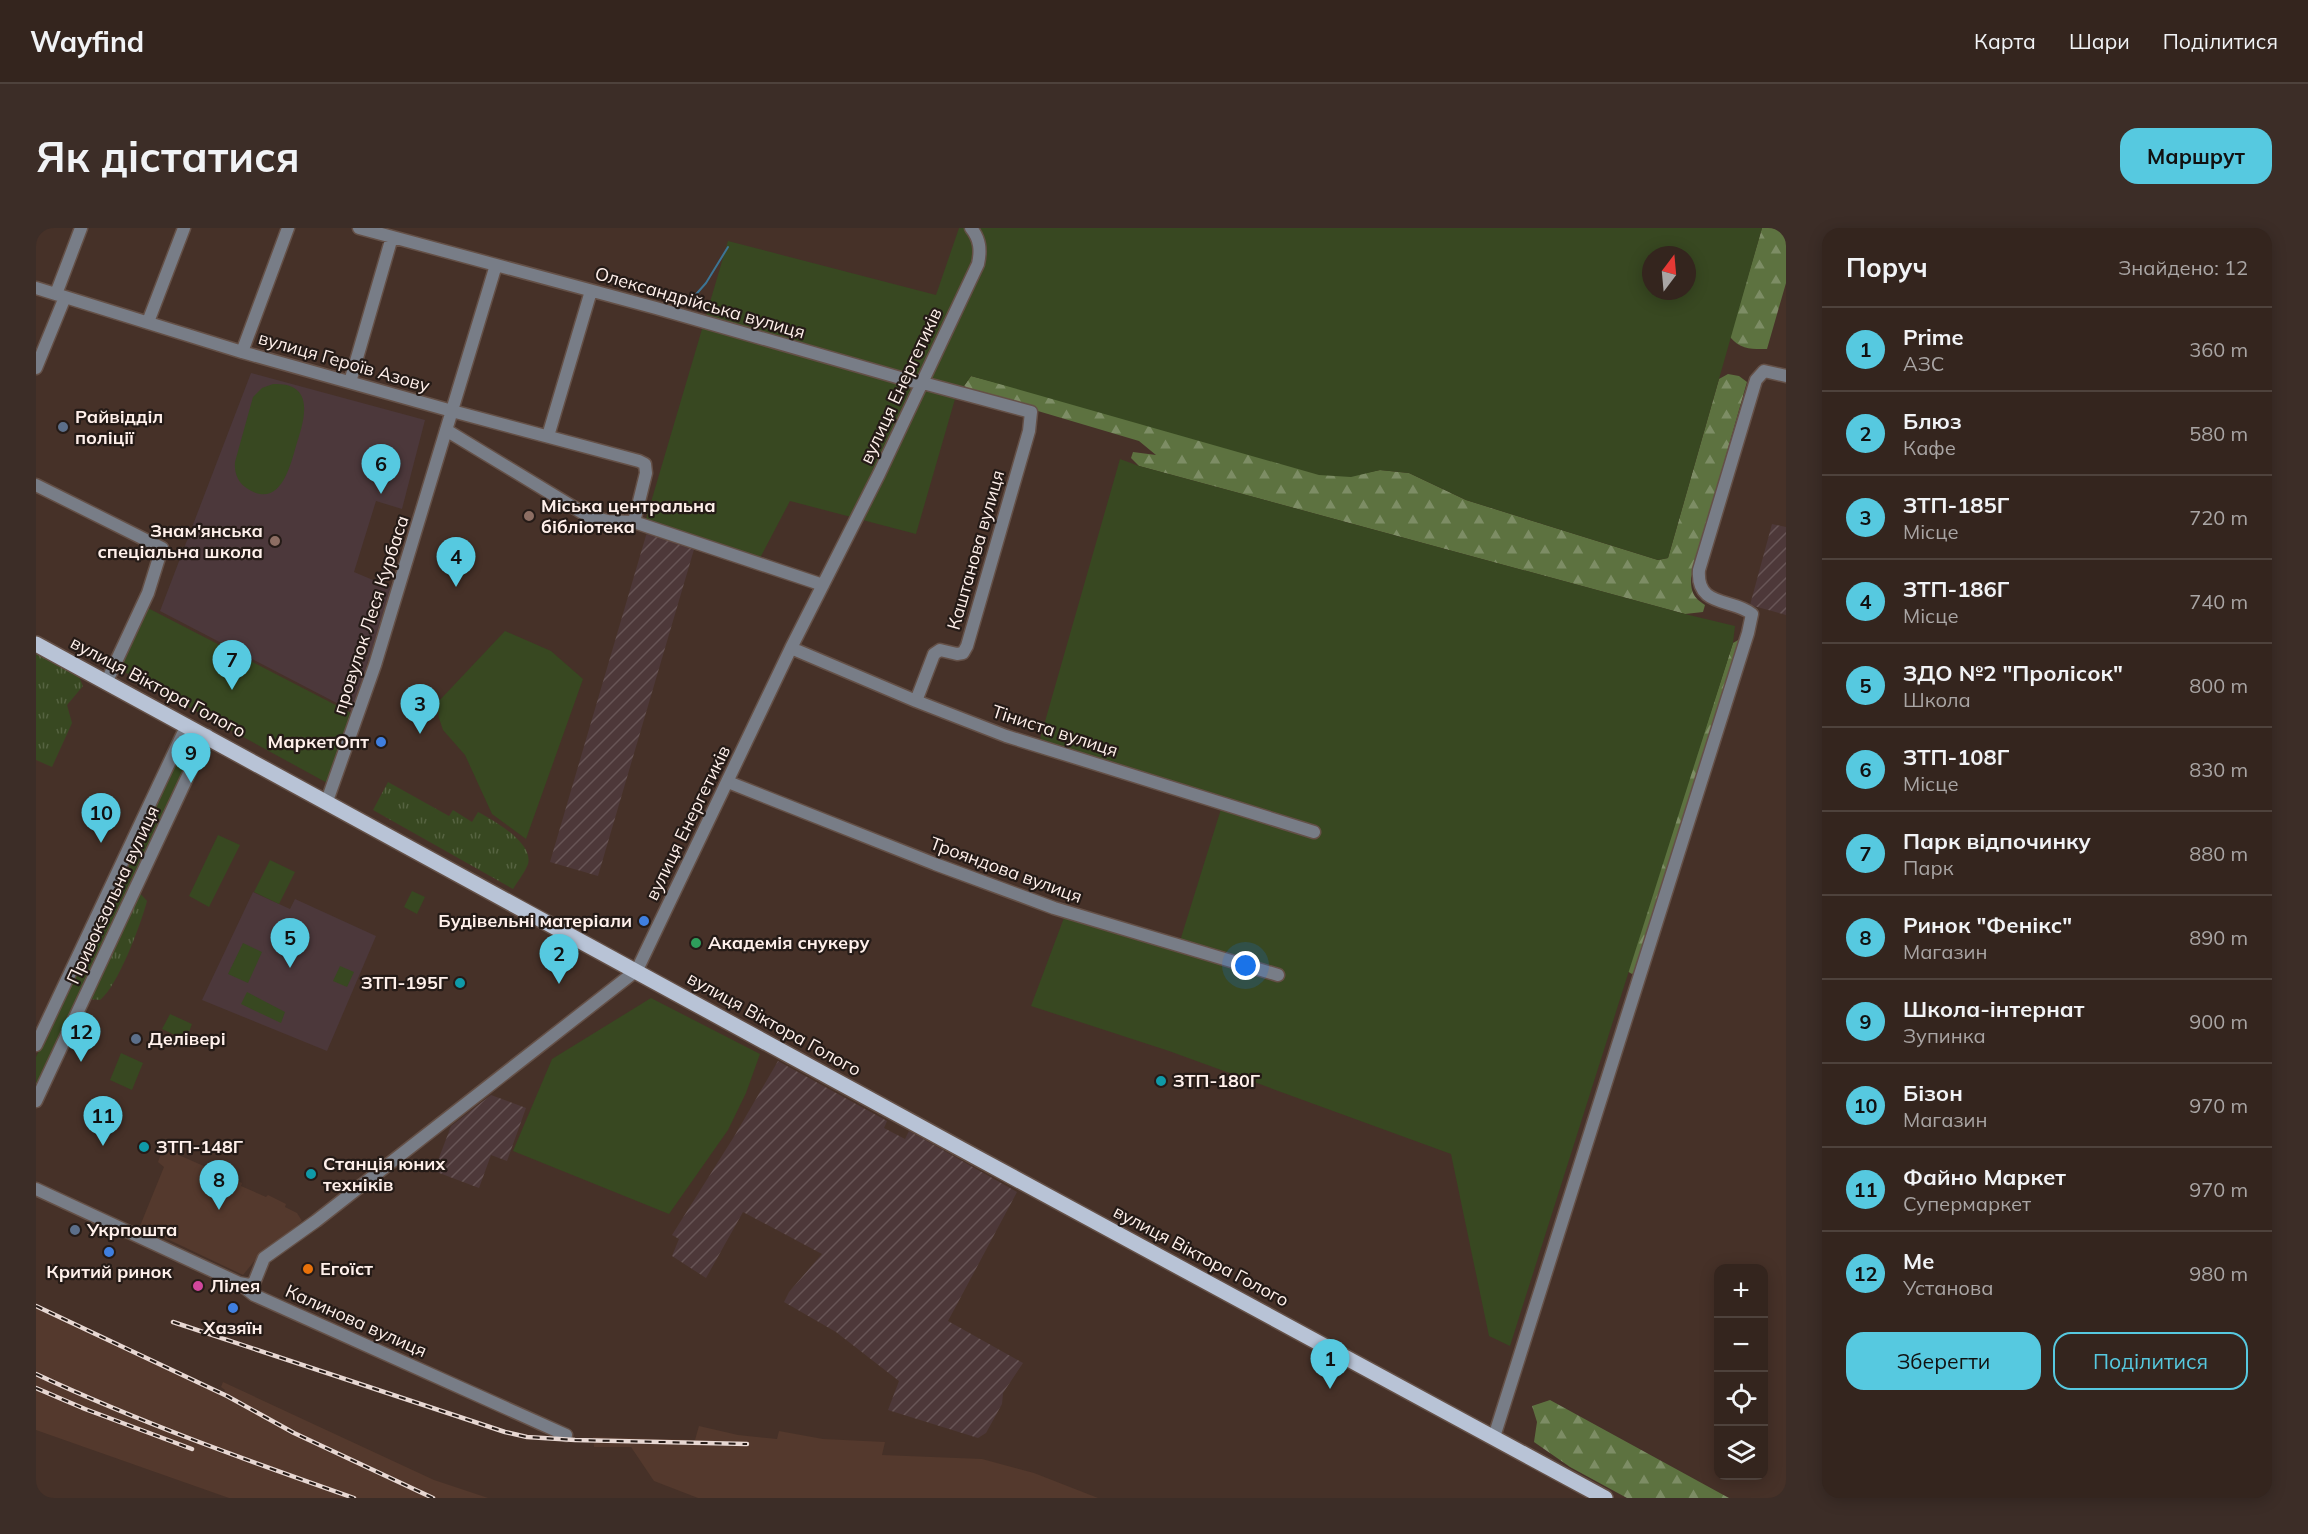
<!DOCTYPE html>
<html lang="uk">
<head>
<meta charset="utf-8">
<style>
	body { margin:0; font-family:Mulish,sans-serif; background:#3c2d27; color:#f1f3f6 }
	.controls { position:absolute; right:18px; bottom:18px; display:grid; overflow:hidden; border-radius:12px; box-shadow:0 3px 15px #0003 }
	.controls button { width:54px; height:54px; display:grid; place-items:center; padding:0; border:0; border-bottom:2px solid #4e423c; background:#34251e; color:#f1f3f6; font:30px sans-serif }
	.compass { position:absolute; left:1606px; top:18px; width:54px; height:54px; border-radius:50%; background:#34251e; box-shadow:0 3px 15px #0003; rotate:16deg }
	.you { position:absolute; left:1210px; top:738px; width:21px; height:21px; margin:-15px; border:4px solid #fff; border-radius:50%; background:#1a73e8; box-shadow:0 0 0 9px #1a73e833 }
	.badge { display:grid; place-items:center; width:39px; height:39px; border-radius:50%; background:#56c9e0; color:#111; font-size:20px; font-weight:700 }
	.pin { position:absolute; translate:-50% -50px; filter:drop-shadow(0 2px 3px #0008) }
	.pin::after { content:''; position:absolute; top:32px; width:21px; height:18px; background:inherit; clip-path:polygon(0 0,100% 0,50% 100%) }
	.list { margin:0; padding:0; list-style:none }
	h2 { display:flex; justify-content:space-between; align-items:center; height:78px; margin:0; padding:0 24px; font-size:26px }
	h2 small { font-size:20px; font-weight:400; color:#a9a5a4 }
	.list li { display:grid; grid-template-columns:39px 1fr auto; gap:18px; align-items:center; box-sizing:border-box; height:84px; padding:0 24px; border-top:2px solid #4e423c }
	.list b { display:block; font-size:22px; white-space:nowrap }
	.list p { margin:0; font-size:20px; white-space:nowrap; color:#a9a5a4 }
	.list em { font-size:20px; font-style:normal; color:#a9a5a4 }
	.actions { display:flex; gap:12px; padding:18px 24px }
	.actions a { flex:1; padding:14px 0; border:2px solid #56c9e0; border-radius:18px; text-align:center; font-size:21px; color:#56c9e0 }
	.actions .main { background:#56c9e0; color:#111 }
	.icon { flex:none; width:33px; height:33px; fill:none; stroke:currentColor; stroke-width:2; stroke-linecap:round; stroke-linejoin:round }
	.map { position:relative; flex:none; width:1750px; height:1270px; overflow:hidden; border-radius:18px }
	header { display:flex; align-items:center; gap:36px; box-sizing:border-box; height:84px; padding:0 30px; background:#34251e; border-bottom:2px solid #4e423c }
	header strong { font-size:28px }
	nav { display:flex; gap:33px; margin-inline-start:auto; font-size:21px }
	.intro { display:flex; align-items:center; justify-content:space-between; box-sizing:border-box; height:144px; padding:0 36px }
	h1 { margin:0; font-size:42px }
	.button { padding:15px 27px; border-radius:18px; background:#56c9e0; color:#111; font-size:21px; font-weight:700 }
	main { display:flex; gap:36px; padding:0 36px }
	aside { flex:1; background:#34251e; border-radius:18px; box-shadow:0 3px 15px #0003 }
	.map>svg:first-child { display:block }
	.built { fill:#54392d }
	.industrial { fill:url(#industrial-furrows) }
	.education { fill:#4c383b }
	.grass { fill:url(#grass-tufts) }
	.forest { fill:url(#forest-firs) }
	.green { fill:#384821; fill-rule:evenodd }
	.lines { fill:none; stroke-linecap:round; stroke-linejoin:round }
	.stream { stroke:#3c7494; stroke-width:2 }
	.minor-casing { stroke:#645047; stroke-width:15 }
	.major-casing { stroke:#645047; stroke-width:18 }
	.minor { stroke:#787d87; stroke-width:12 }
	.major { stroke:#b8c3d6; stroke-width:15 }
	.rail-casing { stroke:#e7d7d2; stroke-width:4.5 }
	.rail { stroke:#251b17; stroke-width:2; stroke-dasharray:7; stroke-linecap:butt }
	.service-dot { fill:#5c6f8a; stroke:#251b17; stroke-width:2 }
	.education-dot { fill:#8d6e63; stroke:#251b17; stroke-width:2 }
	.shop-dot { fill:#3f7fe0; stroke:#251b17; stroke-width:2 }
	.leisure-dot { fill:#2e9e5b; stroke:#251b17; stroke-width:2 }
	.culture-dot { fill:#0f9aa8; stroke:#251b17; stroke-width:2 }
	.food-dot { fill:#e8710a; stroke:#251b17; stroke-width:2 }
	.hotel-dot { fill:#d1479c; stroke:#251b17; stroke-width:2 }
	.labels { text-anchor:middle; stroke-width:4.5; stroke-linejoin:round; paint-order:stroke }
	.street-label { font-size:18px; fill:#fff0eb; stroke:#251b17 }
	.poi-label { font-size:18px; font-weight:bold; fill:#fff0eb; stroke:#251b17; text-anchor:start }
</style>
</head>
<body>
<header>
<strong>Wayfind</strong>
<nav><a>Карта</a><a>Шари</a><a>Поділитися</a></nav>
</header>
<div class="intro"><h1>Як дістатися</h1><a class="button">Маршрут</a></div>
<main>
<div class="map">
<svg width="1750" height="1270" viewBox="0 0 1750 1270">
	<defs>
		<pattern id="industrial-furrows" width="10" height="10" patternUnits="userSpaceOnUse" patternTransform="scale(1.5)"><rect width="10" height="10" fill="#4d3839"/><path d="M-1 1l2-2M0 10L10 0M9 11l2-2" fill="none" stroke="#685556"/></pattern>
		<pattern id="grass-tufts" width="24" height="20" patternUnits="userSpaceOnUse" patternTransform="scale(1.5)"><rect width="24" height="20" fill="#384821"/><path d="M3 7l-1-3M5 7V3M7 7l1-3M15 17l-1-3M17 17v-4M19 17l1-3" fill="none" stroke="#566341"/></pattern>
		<pattern id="forest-firs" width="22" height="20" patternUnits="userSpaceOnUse" patternTransform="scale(1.5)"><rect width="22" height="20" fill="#5d7240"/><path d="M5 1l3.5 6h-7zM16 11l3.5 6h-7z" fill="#7d8d65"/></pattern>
	</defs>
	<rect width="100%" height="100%" fill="#463128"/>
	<path class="built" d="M127,920L206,955L205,958L230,969L232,967L250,976L249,979L261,985L266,993L220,1031L207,1047L104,998L128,939L122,934Z
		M0,1076L188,1165L189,1162L185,1159L187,1154L398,1252L452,1270H193L0,1202Z
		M663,1198L702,1207L741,1211L743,1203L787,1211L849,1214L846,1227L946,1231L998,1245L1062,1270H662L618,1253L595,1219H558L557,1209L659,1212Z"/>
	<path class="industrial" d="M1736,296L1750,299V387L1714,377Z
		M611,304L659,318L562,648L514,634Z
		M742,833L851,893L848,900L869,911L873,903L981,964L912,1093L987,1135L967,1165L966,1176L950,1205L942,1210L852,1182L863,1153L800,1104L748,1074L753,1064L786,1026L707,984L670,1050L636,1028L643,1011L636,1007L699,907Z
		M455,867L490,880L471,933L455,927L443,960L398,943L415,898Z"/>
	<path class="education" d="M215,145L389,192L366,281L340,273L318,344L356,360L316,483L124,383Z
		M217,664L254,681L259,671L340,708L291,823L166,772Z"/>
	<path class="grass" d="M0,426L43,449L47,458L31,477L36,495L16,539L0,532Z
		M352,554L413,588L417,582L436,594L442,584C457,592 498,615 492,636C489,644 482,653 477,661L337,582Z
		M102,663L111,673C105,696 82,758 64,772L54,771Z"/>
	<path class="forest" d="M1726,0H1750V55L1731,121C1716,121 1705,122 1694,109Z
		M1692,146L1703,148L1711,154L1655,350C1655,364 1657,369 1669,377L1667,384L1649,386L1103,238L1095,230L1097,224L1120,227L1103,213L941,165L928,158L935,148L1315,248L1344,242L1373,245L1430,272L1622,332L1632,330L1683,151Z
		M1704,411L1707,414L1603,741L1596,746L1591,743L1697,415Z
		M1514,1172L1693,1270H1591L1534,1239L1498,1214L1501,1194L1496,1178Z"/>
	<path class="green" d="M923,0H1726L1632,330L1622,332L1430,272L1373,245L1344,242L1315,249L1283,247L935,148L919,171L880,306L754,273L724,330L697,323L610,291L692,13L900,67ZM1615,27H1651V63H1615Z
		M237,156C281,154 268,193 260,218C254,239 244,281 212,261C202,255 198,245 199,234L217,169L226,160Z
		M1084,231L1103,238L1649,386L1699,398L1697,415L1474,1118L1453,1108L1415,926L1133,823L995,778L1032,679L1144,713L1185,581L1000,525Z
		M110,379L319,487L293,556L83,441Z
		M469,403L515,423L547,451L490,611L456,586L429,527L407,502L403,490L401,475Z
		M144,523L156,528L0,860V829Z
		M182,607L204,617L173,679L153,668Z
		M234,632L259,644L243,676L218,664Z
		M376,663L389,669L381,686L368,679Z
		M207,715L226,724L212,755L192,746Z
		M304,738L318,744L311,759L297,753Z
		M211,764L249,784L245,795L205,776Z
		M615,770L724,826L710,865L692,902L633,986L477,923L516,831Z
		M134,786L156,796L150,812L126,801Z
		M85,825L107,835L96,862L74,852Z"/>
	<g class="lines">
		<path class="stream" d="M655,72L670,55L692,19"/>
		<g class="minor-casing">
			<path id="minor" d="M323,0L620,80L875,153L887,155L995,184L993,203L931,418L927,425L921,426L904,422L898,426L880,473
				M0,60L206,124L416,183L603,233L609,236L610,245L598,294
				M20,66L45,0
				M112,94L148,0
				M206,124L252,0
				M0,140L29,69
				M314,154L356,9
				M410,202L552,288L572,293L598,294L787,357
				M512,208L555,63
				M0,257L126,320L112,365L71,453
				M755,420L880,473L970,508L1278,604
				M692,554L899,636L1018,680L1242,747
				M291,573L339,437L460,37
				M0,817L151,497
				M0,873L171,507
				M0,961L203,1055L218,1067L530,1207
				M203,1055L213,1057L218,1055L228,1030L280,993L601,742L755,420L843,246L942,36C945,22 944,11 935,0
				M1458,1209L1712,405L1716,386C1697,370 1660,380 1663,342L1720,152L1728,143L1750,148"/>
		</g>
		<g class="major-casing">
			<path id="major" d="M0,416L938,928L1569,1270"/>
		</g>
		<use href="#minor" class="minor"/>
		<use href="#major" class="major"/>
		<g class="rail-casing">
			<path id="rail" d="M0,1078L191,1168L258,1205L397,1270
				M137,1094L469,1204L491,1209L539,1212L711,1216
				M0,1146C103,1194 210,1232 318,1270
				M0,1160L49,1181L156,1221"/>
		</g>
		<use href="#rail" class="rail"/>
	</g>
	<g class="service-dot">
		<circle cx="27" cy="199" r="6"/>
		<circle cx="100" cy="811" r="6"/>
		<circle cx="39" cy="1002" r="6"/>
	</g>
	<g class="education-dot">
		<circle cx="493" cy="288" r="6"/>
		<circle cx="239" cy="313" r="6"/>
	</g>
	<g class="shop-dot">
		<circle cx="345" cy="514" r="6"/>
		<circle cx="608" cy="693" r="6"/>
		<circle cx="73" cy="1024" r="6"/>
		<circle cx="197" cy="1080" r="6"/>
	</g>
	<circle class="leisure-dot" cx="660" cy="715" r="6"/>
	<g class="culture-dot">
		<circle cx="424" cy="755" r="6"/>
		<circle cx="1125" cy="853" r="6"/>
		<circle cx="108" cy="919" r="6"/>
		<circle cx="275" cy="946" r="6"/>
	</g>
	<circle class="food-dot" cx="272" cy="1041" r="6"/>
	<circle class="hotel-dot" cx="162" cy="1058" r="6"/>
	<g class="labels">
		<g class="street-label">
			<text transform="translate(664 75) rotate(16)" y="6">Олександрійська вулиця</text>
			<text transform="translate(308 134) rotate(16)" y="6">вулиця Героїв Азову</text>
			<text transform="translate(865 158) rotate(-65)" y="6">вулиця Енергетиків</text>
			<text transform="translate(940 322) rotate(-74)" y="6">Каштанова вулиця</text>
			<text transform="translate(335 387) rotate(-72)" y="6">провулок Леся Курбаса</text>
			<text transform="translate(122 459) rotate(28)" y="6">вулиця Віктора Голого</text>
			<text transform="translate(1019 503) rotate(18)" y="6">Тіниста вулиця</text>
			<text transform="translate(652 595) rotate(-64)" y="6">вулиця Енергетиків</text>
			<text transform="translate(970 642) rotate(20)" y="6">Трояндова вулиця</text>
			<text transform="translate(77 667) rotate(-65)" y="6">Привокзальна вулиця</text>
			<text transform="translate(738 796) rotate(29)" y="6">вулиця Віктора Голого</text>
			<text transform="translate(1165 1028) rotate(28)" y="6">вулиця Віктора Голого</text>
			<text transform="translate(320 1093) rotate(24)" y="6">Калинова вулиця</text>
		</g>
		<g class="poi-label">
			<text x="39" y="195">Райвідділ<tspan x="39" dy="21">поліції</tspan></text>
			<text x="505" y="284">Міська центральна<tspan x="505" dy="21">бібліотека</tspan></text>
			<text x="227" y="309" text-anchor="end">Знам'янська<tspan x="227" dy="21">спеціальна школа</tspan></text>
			<text x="333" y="520" text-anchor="end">МаркетОпт</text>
			<text x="596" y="699" text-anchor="end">Будівельні матеріали</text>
			<text x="672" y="721">Академія снукеру</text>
			<text x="412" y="761" text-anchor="end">ЗТП-195Г</text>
			<text x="112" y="817">Делівері</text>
			<text x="1137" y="859">ЗТП-180Г</text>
			<text x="120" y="925">ЗТП-148Г</text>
			<text x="287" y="942">Станція юних<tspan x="287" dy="21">техніків</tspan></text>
			<text x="51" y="1008">Укрпошта</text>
			<text x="284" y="1047">Егоїст</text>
			<text x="73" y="1050" text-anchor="middle">Критий ринок</text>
			<text x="174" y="1064">Лілея</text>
			<text x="197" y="1106" text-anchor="middle">Хазяїн</text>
		</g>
	</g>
</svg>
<div class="controls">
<button>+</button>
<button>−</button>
<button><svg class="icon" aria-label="locate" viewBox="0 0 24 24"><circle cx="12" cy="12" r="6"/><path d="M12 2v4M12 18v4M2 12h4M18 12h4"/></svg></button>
<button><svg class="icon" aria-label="layers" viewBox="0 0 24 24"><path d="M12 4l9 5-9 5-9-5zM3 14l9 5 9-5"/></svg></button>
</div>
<svg class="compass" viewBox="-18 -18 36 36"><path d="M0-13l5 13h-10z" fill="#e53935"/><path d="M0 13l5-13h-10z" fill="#a9a5a4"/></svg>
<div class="you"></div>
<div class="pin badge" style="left:1294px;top:1161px">1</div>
<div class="pin badge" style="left:523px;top:756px">2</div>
<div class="pin badge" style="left:384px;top:506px">3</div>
<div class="pin badge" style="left:420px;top:359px">4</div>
<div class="pin badge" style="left:254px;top:740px">5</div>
<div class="pin badge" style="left:345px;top:266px">6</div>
<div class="pin badge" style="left:196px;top:462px">7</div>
<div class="pin badge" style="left:183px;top:982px">8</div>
<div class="pin badge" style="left:155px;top:555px">9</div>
<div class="pin badge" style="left:65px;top:615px">10</div>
<div class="pin badge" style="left:67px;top:918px">11</div>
<div class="pin badge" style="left:45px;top:834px">12</div>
</div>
<aside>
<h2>Поруч<small>Знайдено: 12</small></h2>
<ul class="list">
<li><span class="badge">1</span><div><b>Prime</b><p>АЗС</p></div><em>360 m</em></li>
<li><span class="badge">2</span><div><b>Блюз</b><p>Кафе</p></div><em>580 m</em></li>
<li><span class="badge">3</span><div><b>ЗТП-185Г</b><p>Місце</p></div><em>720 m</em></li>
<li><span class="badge">4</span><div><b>ЗТП-186Г</b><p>Місце</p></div><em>740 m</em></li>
<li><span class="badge">5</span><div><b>ЗДО №2 &quot;Пролісок&quot;</b><p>Школа</p></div><em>800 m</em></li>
<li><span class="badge">6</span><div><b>ЗТП-108Г</b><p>Місце</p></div><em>830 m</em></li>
<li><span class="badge">7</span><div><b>Парк відпочинку</b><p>Парк</p></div><em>880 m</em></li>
<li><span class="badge">8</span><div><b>Ринок &quot;Фенікс&quot;</b><p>Магазин</p></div><em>890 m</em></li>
<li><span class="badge">9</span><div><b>Школа-інтернат</b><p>Зупинка</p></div><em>900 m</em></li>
<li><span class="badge">10</span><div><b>Бізон</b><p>Магазин</p></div><em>970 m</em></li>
<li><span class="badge">11</span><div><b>Файно Маркет</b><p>Супермаркет</p></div><em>970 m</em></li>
<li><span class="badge">12</span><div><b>Me</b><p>Установа</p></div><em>980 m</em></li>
</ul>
<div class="actions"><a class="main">Зберегти</a><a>Поділитися</a></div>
</aside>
</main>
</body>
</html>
